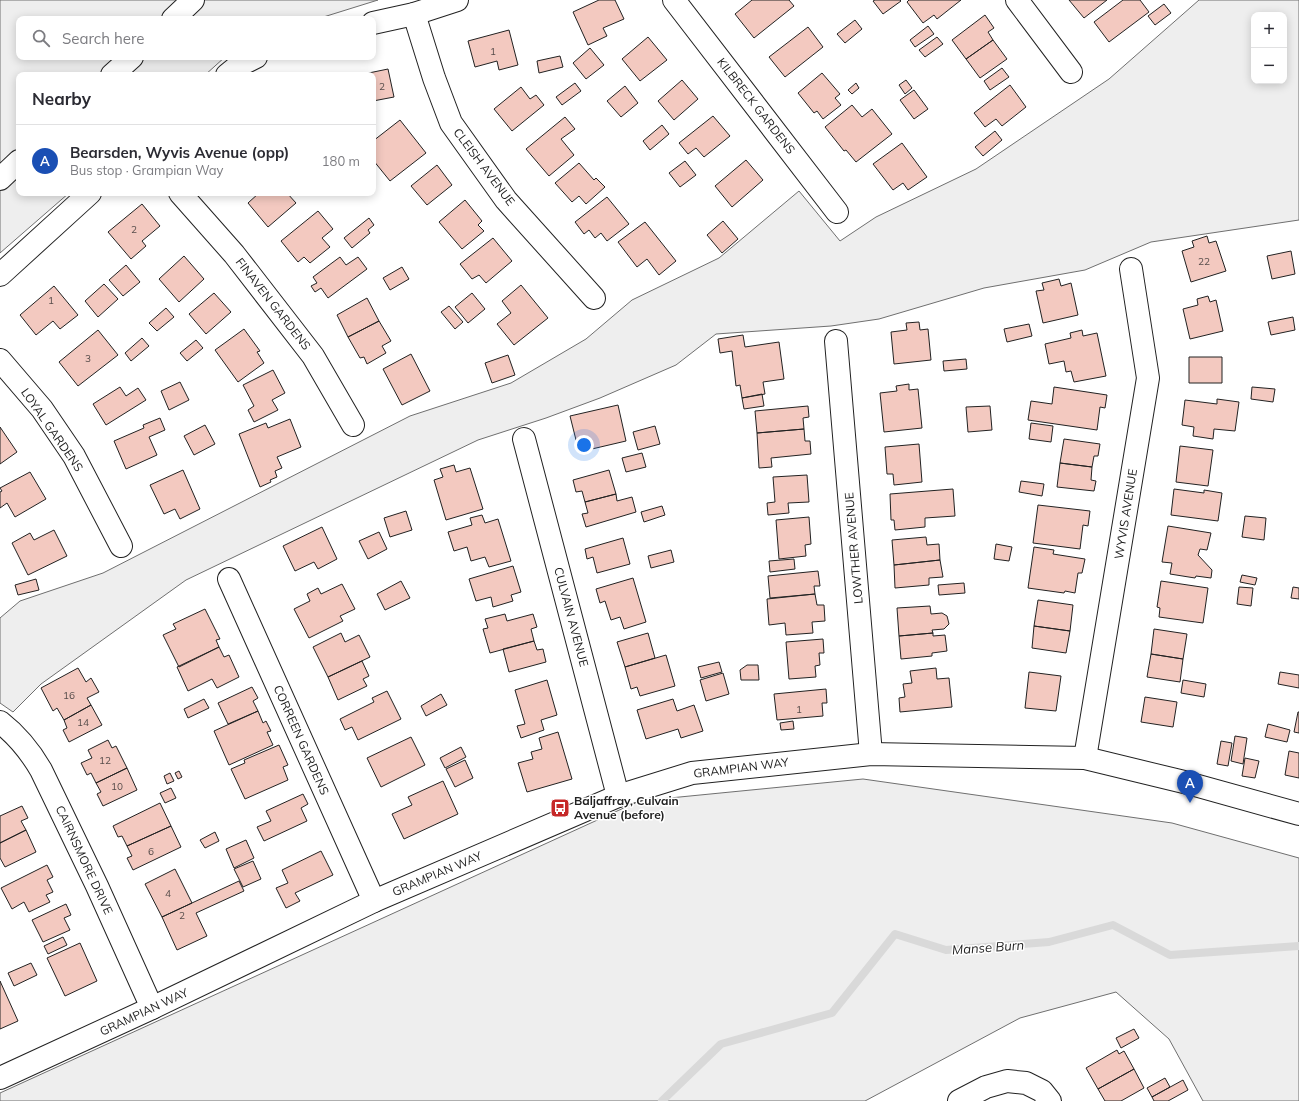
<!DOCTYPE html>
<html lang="en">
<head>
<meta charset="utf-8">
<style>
	body { margin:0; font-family:Mulish,sans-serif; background:#f7f7f7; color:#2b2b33 }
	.controls { position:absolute; right:12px; top:12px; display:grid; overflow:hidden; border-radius:8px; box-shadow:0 2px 10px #0003 }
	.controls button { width:36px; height:36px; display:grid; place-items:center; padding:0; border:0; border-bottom:1px solid #e1e1e2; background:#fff; color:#2b2b33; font:20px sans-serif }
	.you { position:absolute; left:584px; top:445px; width:14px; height:14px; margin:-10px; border:3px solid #fff; border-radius:50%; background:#1a73e8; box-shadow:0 0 0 6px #1a73e833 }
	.badge { display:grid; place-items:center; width:26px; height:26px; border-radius:50%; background:#ea580c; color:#fff; font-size:13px; font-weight:700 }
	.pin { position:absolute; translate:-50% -33px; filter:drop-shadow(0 1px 2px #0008) }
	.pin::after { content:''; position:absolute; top:21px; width:14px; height:12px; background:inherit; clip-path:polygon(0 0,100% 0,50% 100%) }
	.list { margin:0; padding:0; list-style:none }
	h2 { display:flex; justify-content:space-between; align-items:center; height:52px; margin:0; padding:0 16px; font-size:17px }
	h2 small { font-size:13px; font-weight:400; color:#7c7c81 }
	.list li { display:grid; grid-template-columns:26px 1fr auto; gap:12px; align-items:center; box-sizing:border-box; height:72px; padding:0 16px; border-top:1px solid #e1e1e2 }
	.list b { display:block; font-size:15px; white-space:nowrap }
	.list p { margin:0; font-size:13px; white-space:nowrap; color:#7c7c81 }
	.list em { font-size:13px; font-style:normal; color:#7c7c81 }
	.icon { flex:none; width:22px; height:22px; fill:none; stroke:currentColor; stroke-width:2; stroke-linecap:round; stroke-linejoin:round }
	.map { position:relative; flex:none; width:1299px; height:1101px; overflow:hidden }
	.search { position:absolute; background:#fff; box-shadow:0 2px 10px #0003; left:16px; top:16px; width:360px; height:44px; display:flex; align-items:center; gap:10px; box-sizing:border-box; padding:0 14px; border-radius:8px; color:#7c7c81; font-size:15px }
	.panel { position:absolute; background:#fff; box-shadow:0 2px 10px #0003; left:16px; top:72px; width:360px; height:124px; border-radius:8px }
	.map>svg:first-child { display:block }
	.green { fill:#eee; stroke:#6f6f6f; fill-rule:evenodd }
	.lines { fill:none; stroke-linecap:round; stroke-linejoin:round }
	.stream { stroke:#d9d9d9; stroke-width:8 }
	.building { fill:#f3c9c0; stroke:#222 }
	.street-casing { stroke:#222; stroke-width:24 }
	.secondary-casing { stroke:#222; stroke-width:24 }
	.street { stroke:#fff; stroke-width:22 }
	.secondary { stroke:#fff; stroke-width:22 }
	.labels { text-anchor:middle; stroke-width:3; stroke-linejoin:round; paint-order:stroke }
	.number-label { font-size:10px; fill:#564c4a }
	.street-label { font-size:12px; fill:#222; stroke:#fff }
	.poi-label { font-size:12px; font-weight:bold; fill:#222; stroke:#fff; text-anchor:start }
	.water-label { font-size:13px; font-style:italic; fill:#222; stroke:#fff }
</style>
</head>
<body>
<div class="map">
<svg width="1299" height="1101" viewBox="0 0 1299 1101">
	<rect width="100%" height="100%" fill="#fff"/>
	<path class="green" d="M0,0H378L317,19H19V57H225L205,75H19V193H69L0,253Z
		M1199,0H1299V220L1151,242L1085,270L984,288L879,319L831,326L716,334L676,365L600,398L546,418L478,440L186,580L41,684L13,712L0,703V618L20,601L103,573L410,416L511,383L586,339L632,300L719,258L799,191L840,241L876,217L976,169L1109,79ZM1254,15H1284V81H1254Z
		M863,779L1172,823L1299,858V1101H1203L1169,1039L1116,992L1020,1018L865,1101H0V1093L639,801Z"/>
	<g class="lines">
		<path class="stream" d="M662,1101L721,1044L832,1013L895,934L946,950L1049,942L1113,925L1170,955L1299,946"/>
	</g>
	<path class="building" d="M599,0H615L624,19L603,28L607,36L588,45L573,12Z
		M752,0H789L794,6L754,38L735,14Z
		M875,0H900L901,1L883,14L873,1Z
		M909,0H961L937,19L934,15L923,23L907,2Z
		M1069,0H1107L1084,18Z
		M1123,0H1140L1149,12L1109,42L1094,22Z
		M1164,4L1171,13L1155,25L1148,16Z
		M985,15L994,28L988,32L993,40L966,59L952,40Z
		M855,20L862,29L845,43L837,34Z
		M928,26L934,34L915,47L910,40Z
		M808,27L823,47L785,77L769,57Z
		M509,30L518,65L499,70L497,61L475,67L468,41Z
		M648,37L667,60L640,81L622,59Z
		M937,37L943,44L925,57L919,50Z
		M993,40L1007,59L980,78L966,59Z
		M590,48L604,65L586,79L573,63Z
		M560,56L563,67L539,73L537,61Z
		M1002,68L1009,77L990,90L984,81Z
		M388,69L394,97L373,101L374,107L373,108V75H359Z
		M822,73L840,94L835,98L841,105L823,119L817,111L814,113L798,93Z
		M682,80L698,99L674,120L658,101Z
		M906,80L912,88L905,94L899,85Z
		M575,83L581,91L562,105L556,97Z
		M856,83L859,88L852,94L848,90Z
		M1010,85L1026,107L1002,126L996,119L985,127L974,113Z
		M625,86L638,103L621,117L607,101Z
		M521,87L530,99L536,95L544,105L512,131L494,109Z
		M914,90L928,109L914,119L900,100Z
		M852,105L862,117L872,109L892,134L856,162L846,150L844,151L825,127Z
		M713,116L730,136L704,157L696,148L688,154L679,143Z
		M565,117L575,129L561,139L574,155L549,176L526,149Z
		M400,120L426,153L390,181L373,160V141Z
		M662,125L669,134L650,150L643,141Z
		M995,131L1002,140L983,156L975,147Z
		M902,143L927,177L908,190L903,183L893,190L873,164Z
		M746,160L763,180L732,207L715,186Z
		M685,161L696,175L680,187L669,173Z
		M579,163L594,180L596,178L605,187L586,204L579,196L572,202L555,183Z
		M437,165L452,185L427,205L411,186Z
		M259,193H287L296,203L268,227L248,203Z
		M607,197L629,224L607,241L601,233L595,238L589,230L584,234L575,222Z
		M465,200L482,221L478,225L484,231L462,249L439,222Z
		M142,204L160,226L142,241L146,246L131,259L108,232Z
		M318,211L333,229L322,238L330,247L310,263L304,257L298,262L281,241Z
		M369,218L374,225L368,230L370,233L352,248L344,238Z
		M723,221L738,239L722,253L707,235Z
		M645,222L676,261L659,275L647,259L637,267L618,242Z
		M1207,236L1209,243L1216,241L1226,271L1191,282L1182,251L1194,247L1192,241Z
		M493,238L512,261L486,283L479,275L472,279L460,264Z
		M1291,251L1295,274L1272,279L1267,256Z
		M184,256L204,279L179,302L159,279Z
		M340,257L346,265L358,257L367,269L328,298L321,288L315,292L311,286L317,283L313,277Z
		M126,265L140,282L123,296L109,280Z
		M402,267L409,279L390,290L383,278Z
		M1059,279L1061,286L1071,283L1078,315L1043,323L1036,291L1044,290L1042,283Z
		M104,284L118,299L98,317L85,301Z
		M521,285L548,318L514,345L497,324L511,313L502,301Z
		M54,286L78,315L60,329L53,321L36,335L20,315Z
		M214,293L231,312L206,334L189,314Z
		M472,293L485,309L468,323L455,307Z
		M1208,296L1210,302L1216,300L1223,331L1190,339L1183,309L1198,305L1197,299Z
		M367,298L379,321L348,337L337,315Z
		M449,306L463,322L455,329L441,312Z
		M166,308L174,317L157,331L149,323Z
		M1293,317L1295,330L1271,335L1268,322Z
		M379,321L391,341L382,346L386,353L367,364L364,357L360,358L348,337Z
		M919,322L920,330L928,329L931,360L894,364L891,332L907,330L906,323Z
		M1029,324L1032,336L1007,342L1004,329Z
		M244,329L260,351L257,352L264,363L238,382L215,350Z
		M98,330L118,355L78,386L59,362Z
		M1082,330L1083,336L1097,333L1106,376L1074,382L1071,371L1066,372L1064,361L1049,364L1045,344L1071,338L1070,333Z
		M743,335L745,347L779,342L784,379L763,382L765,394L742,398L740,385L736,386L732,351L720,353L718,339Z
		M142,338L149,346L131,361L125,353Z
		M196,340L203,348L187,361L180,353Z
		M411,354L430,391L402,405L383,369Z
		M508,355L515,375L492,383L485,363Z
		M1189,357H1222V383H1189Z
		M966,359L967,369L944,371L943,361Z
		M273,370L285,393L272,400L278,410L254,422L248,410L254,406L243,385Z
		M180,382L189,400L169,410L161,391Z
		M909,384V390L918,389L922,428L884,432L880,393L897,391L896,386Z
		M120,387L126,396L138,388L146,400L106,425L93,404Z
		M1054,387L1107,395L1105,408L1100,407L1097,430L1028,420L1031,401L1052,404Z
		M1252,387L1275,389L1273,402L1251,399Z
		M762,394L764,406L744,409L742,398Z
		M1217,399L1239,402L1235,431L1214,429L1213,439L1193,436L1194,427L1182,425L1185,400L1217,404Z
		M618,405L626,441L579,452L570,416Z
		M808,406L809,417L803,418L804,429L757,433L755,411Z
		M990,406L992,430L968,432L966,407Z
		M160,418L165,430L149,437L157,455L126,469L114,441L144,428L143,425Z
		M290,419L301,447L277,457L282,468L275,471L277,477L270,480L271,482L260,487L239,434L266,423L268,428Z
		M1031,423L1053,426L1051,442L1029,439Z
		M205,425L215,444L194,455L184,436Z
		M655,426L660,444L638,450L633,432Z
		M0,427L17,452L0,464Z
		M804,429L805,441H810L811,454L771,458L772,467L759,468L757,433Z
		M1064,439L1100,444L1098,456H1094L1092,467L1060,463Z
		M919,444L922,482L894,485L893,474H887L885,447Z
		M1180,446L1213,450L1208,486L1176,482Z
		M642,453L646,467L626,472L622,458Z
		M1060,463L1092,467L1091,480L1096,481L1094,491L1057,487Z
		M454,465L456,472L470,468L483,509L446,520L434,480L443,477L440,469Z
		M183,470L200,509L180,519L175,509L164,514L150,485Z
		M609,470L616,494L585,502L582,491L576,492L573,480Z
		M30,472L46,499L15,517L7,503L0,508V492L2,491L0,488Z
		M807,475L809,502L788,503L789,513L768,515L767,503L775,502L773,477Z
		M1021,481L1044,484L1042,496L1019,492Z
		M953,489L955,516L925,518V527L895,530L894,520H891L890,494Z
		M1174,489L1204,493V490L1222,493L1218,521L1171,515Z
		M616,494L617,501L632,497L636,512L586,527L582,514L588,513L585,502Z
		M1038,505L1090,511L1088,526L1083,525L1080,549L1033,543Z
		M662,506L665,515L644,522L641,512Z
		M406,511L412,530L390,537L384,518Z
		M482,515L485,523L498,519L511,561L489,567L485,557L471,561L467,547L454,551L448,532L472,525L470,518Z
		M1245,516L1266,518L1264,540L1242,537Z
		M809,517L811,544L805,545L806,556L779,559L776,520Z
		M1168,526L1211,533L1207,550L1200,549L1198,555L1212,570L1211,578L1196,576L1195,578L1170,574L1172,563L1162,562Z
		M322,527L337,559L318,569L314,562L295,571L283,546Z
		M54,530L67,556L28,575L12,543L30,533L34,540Z
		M379,532L387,549L368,559L359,541Z
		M926,537L927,545L939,544L940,560L894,565L892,540Z
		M623,538L630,564L597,573L593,557L587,559L585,549Z
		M996,544L1012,547L1009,561L994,559Z
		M1034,547L1054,550L1053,554L1085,559L1082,573H1078L1075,593L1065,591L1064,593L1028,588Z
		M671,550L674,562L651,568L648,556Z
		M794,559L795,569L770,572L769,561Z
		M940,560L943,577L929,578V585L895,588L894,565Z
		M513,566L521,592L511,595L513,601L493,607L491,597L476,601L469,579Z
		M818,571L820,586H814L815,594L770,598L768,576Z
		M1242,575L1257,578L1255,585L1240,582Z
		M633,578L646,622L624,629L620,617L611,620L605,601L600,603L596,589Z
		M36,579L39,590L18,595L15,585Z
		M401,581L410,598L385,610L377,594Z
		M1161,581L1208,588L1203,623L1159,617L1160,608L1157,607Z
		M964,583L965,593L939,595L938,585Z
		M342,584L355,609L340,616L343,621L309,638L294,609L310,601L307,594L318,588L321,594Z
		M1239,587L1253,588L1251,606L1237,604Z
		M1293,587L1299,588V599L1291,598Z
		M815,594L817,605H824L825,621L812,622L813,633L786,635L785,623L769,625L767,599Z
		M1038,600L1073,605L1070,631L1034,626Z
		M930,606L931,614L942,613L947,616L949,624L944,629L932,630L933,633L899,636L897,608Z
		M205,609L220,639L216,640L219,647L179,667L163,635L176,629L173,624Z
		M505,614L507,621L533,614L537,627L531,629L534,641L490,653L483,629L488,628L485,619Z
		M1034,626L1070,631L1066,653L1032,648Z
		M1154,629L1187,634L1183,659L1151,654Z
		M341,633L345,642L359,635L370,657L328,677L313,647Z
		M648,633L655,658L625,667L617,642Z
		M933,633V636L945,635L947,651L932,653V656L901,659L899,636Z
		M823,639L824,653H819L820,665L815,666L816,677L789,679L786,642Z
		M534,641L537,650L543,649L546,662L509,672L503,649Z
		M219,647L224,657L229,655L239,677L217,688L212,679L188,691L177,667Z
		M1151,654L1183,659L1180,682L1147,677Z
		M666,655L675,686L640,696L637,687L631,689L625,667Z
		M362,661L369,676L363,679L367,686L338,700L328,677Z
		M719,662L722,672L701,678L698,667Z
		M747,665H758L759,680H741L740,670Z
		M78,668L86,682L91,678L99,692L87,698L91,705L64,720L57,708L53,711L41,688Z
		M936,668L937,679L949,678L952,707L900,712L899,698L905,697L903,684L912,683L910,671Z
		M1029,672L1061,676L1056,711L1025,708Z
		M1280,672L1299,675V688L1278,684Z
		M723,673L729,694L706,701L700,680Z
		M547,680L557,715L541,720L544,730L521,738L517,726L525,724L515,690Z
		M1183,680L1206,684L1204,697L1181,693Z
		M252,687L258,698L253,701L258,711L228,724L218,703Z
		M826,689L827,703H822L823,716L777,720L774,694Z
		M387,691L401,719L358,740L352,727L345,730L340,719L374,702L372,698Z
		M441,694L447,705L426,716L421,706Z
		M1145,697L1177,702L1173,727L1141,722Z
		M204,699L209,708L188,718L184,709Z
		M673,699L677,711L694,705L703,731L681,738L678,729L646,739L637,710Z
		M91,705L102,725L69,742L63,730L67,728L64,720Z
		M258,711L263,723L266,721L271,731L267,732L273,745L229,765L214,731Z
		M1298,712H1299V733L1294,732Z
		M793,721L794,729L781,730L780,723Z
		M1268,724L1290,730L1287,742L1265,737Z
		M558,732L572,779L527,792L518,763L533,759L531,752L542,749L539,738Z
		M1235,736L1247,738L1243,764L1231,761Z
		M411,737L425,765L381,787L367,758Z
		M108,740L112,748L116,746L127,768L96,783L91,773L87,775L81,763L92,758L88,750Z
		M1221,741L1232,743L1228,766L1217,764Z
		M279,745L288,765L283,767L288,780L245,799L231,769L245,763L244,760Z
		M461,747L466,757L445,768L440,758Z
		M1289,751L1299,753V778L1285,775Z
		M1245,758L1259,761L1255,778L1242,776Z
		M465,760L473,778L455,787L446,769Z
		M127,768L137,790L103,806L97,794L101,792L96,783Z
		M179,771L182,777L178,779L175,773Z
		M170,773L174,781L167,784L164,776Z
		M443,781L458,814L404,839L392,814L412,805L408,797Z
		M171,788L176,798L165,803L160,793Z
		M303,794L308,804L301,808L307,821L264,841L257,827L271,821L266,811Z
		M160,803L171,826L127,846L122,836L118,837L113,826Z
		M22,806L28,818L21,821L26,830L0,843V816Z
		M171,826L181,847L133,870L127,858L132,856L127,846Z
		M26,830L36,852L5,867L0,858V843Z
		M215,832L219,841L205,848L200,840Z
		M246,840L254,858L234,868L226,849Z
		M321,851L333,875L295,893L300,901L286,908L276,888L288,883L282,870Z
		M253,861L261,879L243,887L234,869Z
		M47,865L53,877L47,880L53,892L46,895L50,902L29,912L24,902L12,909L1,888Z
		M175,869L192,903L162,917L145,884Z
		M239,881L244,891L196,913L207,936L177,950L162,917Z
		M66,904L71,915L64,918L70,930L43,942L32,920Z
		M63,937L67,945L48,954L44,946Z
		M80,943L97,981L65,996L47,958Z
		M31,963L37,975L14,986L8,973Z
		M0,981L18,1021L0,1029Z
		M1134,1029L1139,1038L1121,1048L1116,1038Z
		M1117,1050L1119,1054L1124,1051L1134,1069L1098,1089L1086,1068Z
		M1134,1069L1144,1088L1121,1101H1105L1098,1089Z
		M1165,1078L1170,1087L1152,1097L1147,1088Z
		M1183,1080L1188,1090L1168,1101H1154L1152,1097Z"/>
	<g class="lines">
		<g class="street-casing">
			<path id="street" d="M674,0L837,212
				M1017,0L1071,72
				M414,14L434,78L451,123L506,200L594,298
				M180,193L234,254L313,356L353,425
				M836,341L871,754
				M0,360L42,409L74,456L121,546
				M524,439L618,796
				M229,579L374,901
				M0,722C18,736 30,751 41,770L97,886L152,1008
				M1085,758L1148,378L1131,269
				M959,1101L986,1087L1007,1081L1026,1083L1042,1091L1050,1101"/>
		</g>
		<g class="secondary-casing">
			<path id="secondary" d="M173,19L193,0
				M373,23L414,14L457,0
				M112,75L132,57
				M227,75L238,66L256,57
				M0,179L19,161
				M0,275L90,193
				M0,1078L152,1008L374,901L618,796L692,773L871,754L1085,758L1184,782L1299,814"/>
		</g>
		<use href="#street" class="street"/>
		<use href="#secondary" class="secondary"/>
	</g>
	<defs>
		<g id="bus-square" transform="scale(1)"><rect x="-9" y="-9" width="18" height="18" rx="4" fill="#c62828" stroke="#fff"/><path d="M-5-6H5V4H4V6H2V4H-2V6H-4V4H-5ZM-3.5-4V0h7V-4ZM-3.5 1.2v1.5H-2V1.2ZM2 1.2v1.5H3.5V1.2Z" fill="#fff"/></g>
	</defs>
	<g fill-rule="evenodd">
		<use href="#bus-square" x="560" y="808"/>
	</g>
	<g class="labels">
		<g class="number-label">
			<text x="493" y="55">1</text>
			<text x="382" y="90">2</text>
			<text x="134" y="233">2</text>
			<text x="1204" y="265">22</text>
			<text x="51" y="304">1</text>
			<text x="88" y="362">3</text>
			<text x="69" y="699">16</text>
			<text x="799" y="713">1</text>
			<text x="83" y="726">14</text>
			<text x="105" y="764">12</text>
			<text x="117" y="790">10</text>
			<text x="151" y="855">6</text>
			<text x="168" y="897">4</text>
			<text x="182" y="919">2</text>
		</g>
		<g class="street-label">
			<text transform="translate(756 106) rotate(52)" y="4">KILBRECK GARDENS</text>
			<text transform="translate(484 167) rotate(53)" y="4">CLEISH AVENUE</text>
			<text transform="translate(273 304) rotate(52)" y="4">FINAVEN GARDENS</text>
			<text transform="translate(52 430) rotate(55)" y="4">LOYAL GARDENS</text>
			<text transform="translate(1126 514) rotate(-81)" y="4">WYVIS AVENUE</text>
			<text transform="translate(854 548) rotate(-95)" y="4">LOWTHER AVENUE</text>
			<text transform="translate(571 617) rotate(75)" y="4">CULVAIN AVENUE</text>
			<text transform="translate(301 740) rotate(66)" y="4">CORREEN GARDENS</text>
			<text transform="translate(741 768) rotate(-7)" y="4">GRAMPIAN WAY</text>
			<text transform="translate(84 860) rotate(65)" y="4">CAIRNSMORE DRIVE</text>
			<text transform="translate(437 874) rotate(-23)" y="4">GRAMPIAN WAY</text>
			<text transform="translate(144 1012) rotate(-25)" y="4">GRAMPIAN WAY</text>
		</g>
		<g class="poi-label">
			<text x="574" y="805">Baljaffray, Culvain<tspan x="574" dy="14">Avenue (before)</tspan></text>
		</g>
		<g class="water-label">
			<text transform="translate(988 947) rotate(-4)" y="5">Manse Burn</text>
		</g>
	</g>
</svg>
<div class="controls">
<button>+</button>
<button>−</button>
</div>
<div class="you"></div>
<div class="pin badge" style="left:1190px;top:803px;background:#1a4fb4">A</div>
<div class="search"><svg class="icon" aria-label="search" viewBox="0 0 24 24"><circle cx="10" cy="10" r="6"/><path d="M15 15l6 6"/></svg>Search here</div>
<section class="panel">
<h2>Nearby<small></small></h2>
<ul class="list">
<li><span class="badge" style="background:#1a4fb4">A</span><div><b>Bearsden, Wyvis Avenue (opp)</b><p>Bus stop · Grampian Way</p></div><em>180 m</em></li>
</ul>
</section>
</div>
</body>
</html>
